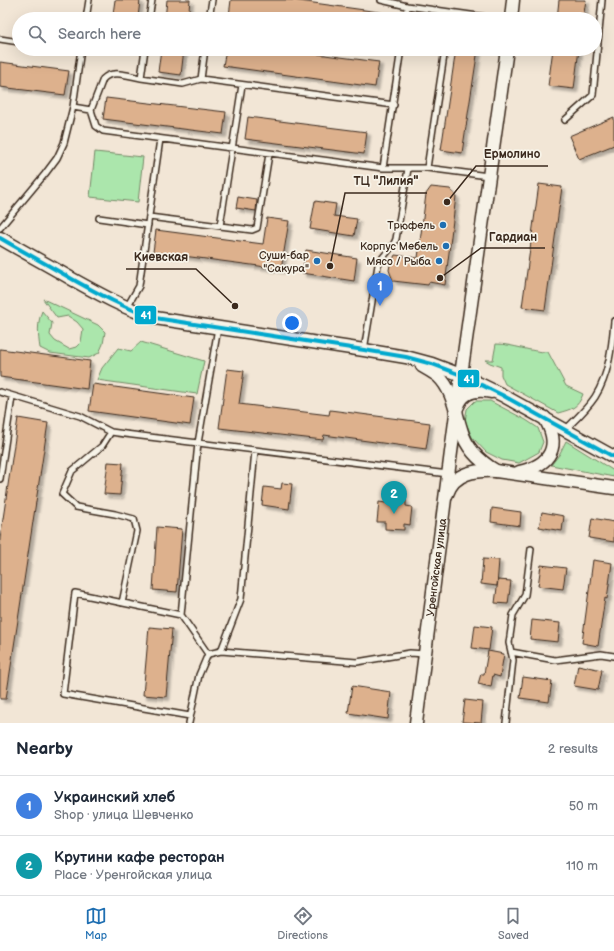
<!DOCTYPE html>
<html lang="en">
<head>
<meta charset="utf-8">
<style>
	body { margin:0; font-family:"Balsamiq Sans",sans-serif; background:#f6f6f7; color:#1f2937 }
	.you { position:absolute; left:292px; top:323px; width:14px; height:14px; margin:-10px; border:3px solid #fff; border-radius:50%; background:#1a73e8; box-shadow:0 0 0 6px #1a73e833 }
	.badge { display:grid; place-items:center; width:26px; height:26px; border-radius:50%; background:#1f6fb2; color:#fff; font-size:13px; font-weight:700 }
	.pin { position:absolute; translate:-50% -33px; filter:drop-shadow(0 1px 2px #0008) }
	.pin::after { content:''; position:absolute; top:21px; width:14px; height:12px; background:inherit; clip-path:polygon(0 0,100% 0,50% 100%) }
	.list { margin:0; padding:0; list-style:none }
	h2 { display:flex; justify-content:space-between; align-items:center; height:52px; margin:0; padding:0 16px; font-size:17px }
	h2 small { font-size:13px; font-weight:400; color:#747a83 }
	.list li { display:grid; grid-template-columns:26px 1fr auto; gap:12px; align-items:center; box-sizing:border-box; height:60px; padding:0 16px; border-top:1px solid #e0e1e3 }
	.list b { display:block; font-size:15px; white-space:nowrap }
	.list p { margin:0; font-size:13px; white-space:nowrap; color:#747a83 }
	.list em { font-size:13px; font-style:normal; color:#747a83 }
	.icon { flex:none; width:22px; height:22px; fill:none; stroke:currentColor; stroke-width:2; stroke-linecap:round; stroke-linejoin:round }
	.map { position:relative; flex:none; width:614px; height:723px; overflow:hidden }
	.search { position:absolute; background:#fff; box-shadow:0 4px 16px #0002; left:12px; right:12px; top:12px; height:44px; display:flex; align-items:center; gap:10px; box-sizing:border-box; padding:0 14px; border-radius:22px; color:#747a83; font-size:15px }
	.sheet { height:172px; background:#fff }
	nav { display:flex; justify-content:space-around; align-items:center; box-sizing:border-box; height:56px; border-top:1px solid #e0e1e3; background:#fff; font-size:11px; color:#747a83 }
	nav a { display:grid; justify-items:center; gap:2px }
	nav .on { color:#1f6fb2 }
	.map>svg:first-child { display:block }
	.green { fill:#abe6ac; stroke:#738865 }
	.building { fill:#ddb18d; stroke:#3b2a1e; filter:url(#shadow) }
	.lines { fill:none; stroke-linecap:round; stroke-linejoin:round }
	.service-casing { stroke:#3b2a1e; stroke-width:8 }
	.tertiary-casing { stroke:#3b2a1e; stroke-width:15 }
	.service { stroke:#f7f3e8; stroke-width:5 }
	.tertiary { stroke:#f7f3e8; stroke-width:12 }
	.bus-1-casing { stroke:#f7f3e8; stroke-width:7 }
	.bus-1 { stroke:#00a9ce; stroke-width:4 }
	.poi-dot { fill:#1f6fb2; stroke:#f7f3e8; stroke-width:1.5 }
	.labels { text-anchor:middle; stroke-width:3.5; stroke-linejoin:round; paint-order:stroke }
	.poi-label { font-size:11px; fill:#3b2a1e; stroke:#f7f3e8; text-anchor:end }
	.street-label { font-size:11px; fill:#3b2a1e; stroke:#f7f3e8 }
	.leader { fill:none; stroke:#3b2a1e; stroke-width:1.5 }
	.callout-dot { fill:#3b2a1e; stroke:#f7f3e8; stroke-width:1.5 }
	.callout-label { font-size:12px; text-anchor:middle; font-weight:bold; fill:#3b2a1e; stroke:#f7f3e8; stroke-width:3.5; stroke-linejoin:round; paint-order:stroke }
	.line-badge { stroke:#f7f3e8; stroke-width:1.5 }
	.badge-label { font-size:11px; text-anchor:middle; font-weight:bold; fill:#fff }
</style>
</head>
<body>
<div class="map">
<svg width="614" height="723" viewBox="0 0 614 723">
	<defs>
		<filter id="shadow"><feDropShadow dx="3.5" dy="3.5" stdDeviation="1" flood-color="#0004"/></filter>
	</defs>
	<rect width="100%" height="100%" fill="#f2e6d6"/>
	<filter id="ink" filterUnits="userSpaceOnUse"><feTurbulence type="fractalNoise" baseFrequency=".025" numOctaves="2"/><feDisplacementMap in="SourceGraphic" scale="8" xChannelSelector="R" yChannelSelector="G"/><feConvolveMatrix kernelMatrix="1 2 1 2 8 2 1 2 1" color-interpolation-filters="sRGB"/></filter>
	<g filter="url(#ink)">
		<path class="green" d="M95,152L143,157L138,202L90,197Z
			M43,299L98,325L105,332L103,344L99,353L89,358L50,353L40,348C38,335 37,323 42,311L52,323L50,335L55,341L69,349L76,347L81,342L83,329L77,322L68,316L57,318Z
			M141,342L204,361L197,394L97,380L102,368L118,348L131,351Z
			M496,344C513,344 530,352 548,352L566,386L583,394C578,408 572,409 558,413L505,384L501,375V367L490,363L485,360H493Z
			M475,401H490L526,420L538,428L543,442L539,452L519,463L502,460L486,452L472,437L465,421L467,409Z
			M566,441L614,471V477L551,465L559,455Z"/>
		<path class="building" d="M115,0H140L138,18L113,14Z
			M167,0H190L188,19H165Z
			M231,0H292L386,13V19H253L229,16Z
			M559,0H586L583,19H557Z
			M161,49H184L181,75L158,72Z
			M226,49H278L379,62L375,87L223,66Z
			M456,49H478L462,153L441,150Z
			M553,49H579L574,89L548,86Z
			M0,62L69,71L65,95L0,87Z
			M106,98L226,112L223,134L103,119Z
			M248,117L367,132L364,154L245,139Z
			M614,117V145L579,159L569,136Z
			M539,184L562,187L545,310L522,307Z
			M431,187L450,189L456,196L445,285L429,282L428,285L393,281L389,270L390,265L395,255L418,258L426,194Z
			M238,197L257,200L256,211L236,208Z
			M315,201L336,204L334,216L357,219L354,236L310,229Z
			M267,218L289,221L281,270L259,266L153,252L156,230L263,244Z
			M306,250L357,258L354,281L302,273Z
			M0,349L90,361L87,389L0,377Z
			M227,369L244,371L239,404L329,415L330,410L430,423L426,449L324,435L323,440L219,428Z
			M93,384L194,398L190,425L89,411Z
			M18,418L48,423L6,699H0V539Z
			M108,462L123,463L120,495L104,494Z
			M282,483L292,484L289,509L262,505L264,487L281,489Z
			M386,498L406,500V506L412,507L410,525L404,524V530L385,529V522H377L379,502L386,503Z
			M492,508L521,512L520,526L491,522Z
			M542,512L564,516L562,531L539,527Z
			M592,518L614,522V542L589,538Z
			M157,527L182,529L177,592L153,590Z
			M483,559L499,560L497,586L481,584Z
			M593,560L612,563L607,599L605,598L598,646L582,643Z
			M541,565L566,568L563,589L538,586Z
			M498,580L511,581L508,604L495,603Z
			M532,620L560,623L558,642L530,639Z
			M475,625L492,627L489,650L472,648Z
			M149,627L172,629L166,697L143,695Z
			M488,651L504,654L500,677L493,675L491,687L478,684L481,674H484Z
			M578,665L602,670L598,690L574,686Z
			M523,677L552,681L549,702L520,698Z
			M352,686L391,692L388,719L348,713Z
			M465,700L483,702L481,723L462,722Z"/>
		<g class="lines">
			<g class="service-casing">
				<path id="service" d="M381,0L407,6L499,19
					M86,19L89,0
					M149,19L152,0
					M209,19L212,0
					M406,19L407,6
					M0,39L19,42
					M72,49L81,50
					M145,49L141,78L183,84L201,79
					M205,49L201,79L394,105
					M73,107L91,110L103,79C112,69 129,76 141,78
					M91,110L96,126L103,131L383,168L401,49
					M565,120L593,95L602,0
					M383,168H427L488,176
					M427,168L445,49
					M149,217L252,230L257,228L269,154
					M99,218L148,225
					M220,226L242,85
					M0,228L45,174L57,158L64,143L73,107L81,49
					M127,307L139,286L160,139
					M364,350L378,265C383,254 393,249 396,239L408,169
					M0,392L80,416L111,432L125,434L448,474
					M566,429C576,419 587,409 595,397C609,375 612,346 614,321
					M111,432L102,446L72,471L62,494L76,507L115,514L134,519L137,531L122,603
					M0,479L12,397
					M181,615L75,593L63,694L190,716
					M221,651L241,599L255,451
					M511,652L555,660L601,654L614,656
					M208,654L181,615L198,443L218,328
					M189,723L199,675L208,654L221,651L357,662L410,653L425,654
					M506,723L513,660L509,643L513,615L525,595L531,549"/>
			</g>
			<g class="tertiary-casing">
				<g id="tertiary">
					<path d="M511,19L513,0"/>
					<path d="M0,238C24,252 48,265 72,279C99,294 126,309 155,318L364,350L406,357L432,364L461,375L502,395L614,457"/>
					<path d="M422,366C427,369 433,372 438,376C453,390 455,411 461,429C466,448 479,461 496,471L614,488"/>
					<path d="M458,406C463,391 477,389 491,392"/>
					<path d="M519,472C551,465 562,446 544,417"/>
					<path d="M447,494C454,472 476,470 496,471"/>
					<path id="s1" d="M416,723L461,375L507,49"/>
				</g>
			</g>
			<use href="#service" class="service"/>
			<use href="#tertiary" class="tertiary"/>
			<g class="bus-1-casing">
				<path id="bus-1" d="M0,238C24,252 48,265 72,279C99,294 126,309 155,318L364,350L406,357L432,364L461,375L502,395L614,457"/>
			</g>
			<use href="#bus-1" class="bus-1"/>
		</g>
	</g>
	<g class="poi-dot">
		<circle cx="443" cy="225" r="4"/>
		<circle cx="446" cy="246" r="4"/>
		<circle cx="317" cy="261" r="4"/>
		<circle cx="439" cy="261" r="4"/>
	</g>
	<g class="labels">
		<g class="poi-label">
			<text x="435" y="229">Трюфель</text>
			<text x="438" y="250">Корпус Мебель</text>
			<text x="309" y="259">Суши-бар<tspan x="309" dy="13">"Сакура"</tspan></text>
			<text x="431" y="265">Мясо / Рыба</text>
		</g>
		<g class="street-label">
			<text dy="4" stroke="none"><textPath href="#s1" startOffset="157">Уренгойская улица</textPath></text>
		</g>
	</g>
	<path class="leader" d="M447 202L476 166H548M330 266L345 193H427M440 278L481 248H545M235 306L196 269H126"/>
	<g class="callout-dot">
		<circle cx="447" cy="202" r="4"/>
		<circle cx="330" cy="266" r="4"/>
		<circle cx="440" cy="278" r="4"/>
		<circle cx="235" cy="306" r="4"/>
	</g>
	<g class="callout-label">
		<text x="512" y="158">Ермолино</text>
		<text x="386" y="185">ТЦ "Лилия"</text>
		<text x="513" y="241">Гардиан</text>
		<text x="161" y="261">Киевская</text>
	</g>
	<g class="line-badge">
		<rect x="134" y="305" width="23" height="20" rx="4" fill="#00a9ce"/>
		<rect x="457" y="369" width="23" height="19" rx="4" fill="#00a9ce"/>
	</g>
	<g class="badge-label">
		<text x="146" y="319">41</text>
		<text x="469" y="383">41</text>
	</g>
</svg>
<div class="you"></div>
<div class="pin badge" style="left:380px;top:306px;background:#3f7fe0">1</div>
<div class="pin badge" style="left:394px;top:514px;background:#0f9aa8">2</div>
<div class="search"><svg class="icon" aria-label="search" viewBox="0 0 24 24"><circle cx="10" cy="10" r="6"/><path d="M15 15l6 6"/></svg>Search here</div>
</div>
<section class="sheet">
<h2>Nearby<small>2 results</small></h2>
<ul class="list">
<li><span class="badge" style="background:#3f7fe0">1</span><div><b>Украинский хлеб</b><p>Shop · улица Шевченко</p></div><em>50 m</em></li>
<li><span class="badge" style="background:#0f9aa8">2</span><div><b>Крутини кафе ресторан</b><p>Place · Уренгойская улица</p></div><em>110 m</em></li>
</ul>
</section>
<nav>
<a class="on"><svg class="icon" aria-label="map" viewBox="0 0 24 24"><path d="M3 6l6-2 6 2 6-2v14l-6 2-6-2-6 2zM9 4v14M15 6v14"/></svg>Map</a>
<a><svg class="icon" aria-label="directions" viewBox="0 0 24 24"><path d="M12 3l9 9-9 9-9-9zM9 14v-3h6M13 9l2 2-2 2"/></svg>Directions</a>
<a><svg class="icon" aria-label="saved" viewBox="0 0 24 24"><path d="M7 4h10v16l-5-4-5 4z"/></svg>Saved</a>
</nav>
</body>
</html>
